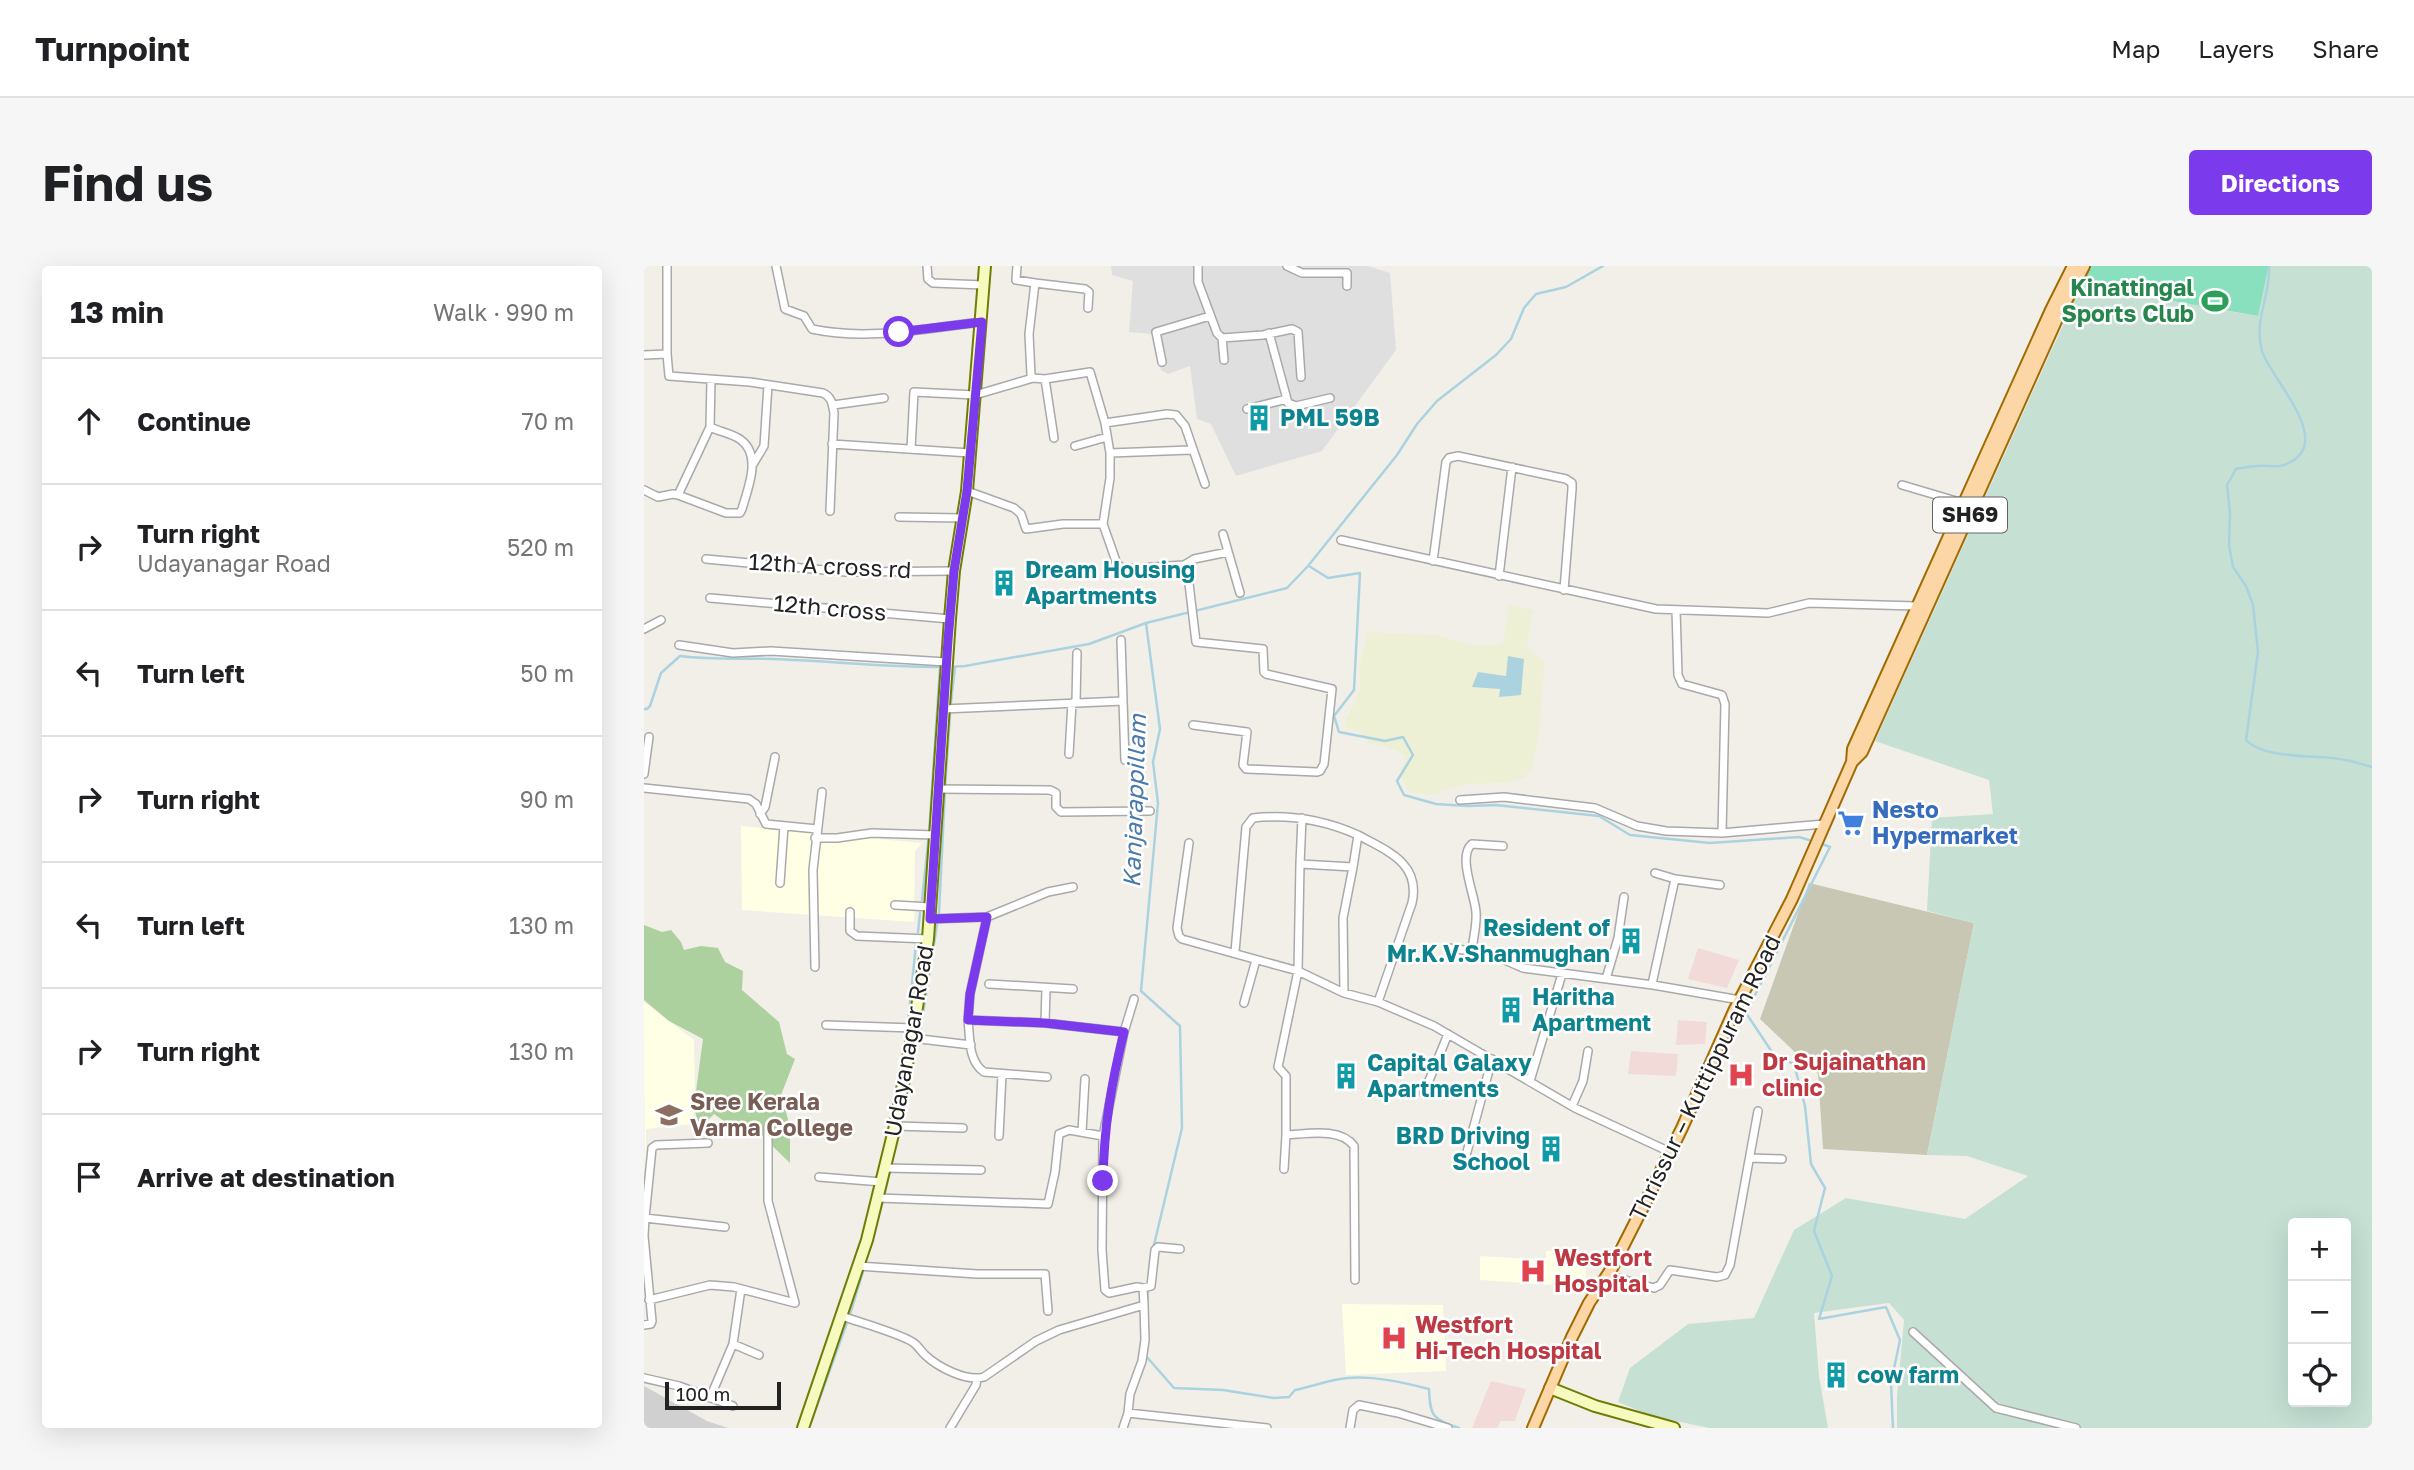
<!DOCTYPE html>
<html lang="en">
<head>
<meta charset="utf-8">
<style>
	body { margin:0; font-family:"Golos Text",sans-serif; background:#f6f6f6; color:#202124 }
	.controls { position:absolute; right:21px; bottom:21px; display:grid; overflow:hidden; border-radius:7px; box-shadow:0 7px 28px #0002 }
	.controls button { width:63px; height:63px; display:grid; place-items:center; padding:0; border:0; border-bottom:2px solid #e0e0e0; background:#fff; color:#202124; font:35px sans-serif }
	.scale { position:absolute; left:21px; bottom:18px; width:116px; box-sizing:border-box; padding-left:7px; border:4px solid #222; border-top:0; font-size:19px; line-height:24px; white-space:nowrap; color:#222; -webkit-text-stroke:5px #fff; paint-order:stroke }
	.stop { position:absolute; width:21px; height:21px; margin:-16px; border:5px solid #7c3aed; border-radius:50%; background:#fff }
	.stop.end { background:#7c3aed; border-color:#fff; box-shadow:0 2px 7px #0008 }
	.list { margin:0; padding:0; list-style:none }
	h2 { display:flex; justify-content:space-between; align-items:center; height:91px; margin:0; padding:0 28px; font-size:30px }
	h2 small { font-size:23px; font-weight:400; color:#757577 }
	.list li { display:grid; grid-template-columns:46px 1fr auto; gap:21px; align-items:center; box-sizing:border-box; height:126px; padding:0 28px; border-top:2px solid #e0e0e0 }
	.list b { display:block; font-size:26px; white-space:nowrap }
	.list p { margin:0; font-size:23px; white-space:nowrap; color:#757577 }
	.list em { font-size:23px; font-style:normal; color:#757577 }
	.icon { flex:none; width:38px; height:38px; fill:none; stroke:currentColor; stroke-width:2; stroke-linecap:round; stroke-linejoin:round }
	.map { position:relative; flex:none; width:1728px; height:1162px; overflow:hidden; border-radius:7px }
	header { display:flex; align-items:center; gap:42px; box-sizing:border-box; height:98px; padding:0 35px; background:#fff; border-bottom:2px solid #e0e0e0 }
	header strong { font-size:33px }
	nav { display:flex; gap:38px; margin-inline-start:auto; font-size:24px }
	.intro { display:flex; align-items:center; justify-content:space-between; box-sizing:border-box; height:168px; padding:0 42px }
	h1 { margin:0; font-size:49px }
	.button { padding:18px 32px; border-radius:7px; background:#7c3aed; color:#fff; font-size:24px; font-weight:700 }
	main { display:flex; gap:42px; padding:0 42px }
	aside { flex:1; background:#fff; border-radius:7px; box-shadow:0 7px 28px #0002 }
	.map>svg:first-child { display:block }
	.residential { fill:#e0dfdf }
	.commercial { fill:#f2dad9 }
	.education { fill:#ffffe5 }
	.religious { fill:#d0d0d0 }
	.construction { fill:#c7c7b4 }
	.farmland { fill:#eef0d5 }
	.forest { fill:#add19e }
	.wetland { fill:#c6e0d4; fill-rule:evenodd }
	.pitch { fill:#88e0be }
	.water { fill:#aad3df }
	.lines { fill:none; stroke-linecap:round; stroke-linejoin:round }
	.stream { stroke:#aad3df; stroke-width:2.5 }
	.street-casing { stroke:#a9a9a9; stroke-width:10 }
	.secondary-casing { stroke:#707d05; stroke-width:14 }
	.primary-casing { stroke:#a06b00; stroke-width:14 }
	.street { stroke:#fff; stroke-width:7 }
	.secondary { stroke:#f7fabf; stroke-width:10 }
	.primary { stroke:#fcd6a4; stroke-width:10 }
	.route { stroke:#7c3aed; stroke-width:9 }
	.labels { text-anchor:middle; stroke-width:5; stroke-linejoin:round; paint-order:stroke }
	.shield { fill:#fff; stroke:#646464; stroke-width:2 }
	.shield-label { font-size:21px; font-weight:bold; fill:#222 }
	.leisure-label { font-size:23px; font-weight:bold; fill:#27864d; stroke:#fff; text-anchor:end }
	.culture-label { font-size:23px; font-weight:bold; fill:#0d838f; stroke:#fff; text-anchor:start }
	.street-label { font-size:23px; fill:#222; stroke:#fff }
	.shop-label { font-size:23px; font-weight:bold; fill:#366cbe; stroke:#fff; text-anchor:start }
	.health-label { font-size:23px; font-weight:bold; fill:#be3a42; stroke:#fff; text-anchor:start }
	.education-label { font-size:23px; font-weight:bold; fill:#785e54; stroke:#fff; text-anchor:start }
	.water-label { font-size:24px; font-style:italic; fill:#4a7aab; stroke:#fff }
</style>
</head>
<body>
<header>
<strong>Turnpoint</strong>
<nav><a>Map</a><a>Layers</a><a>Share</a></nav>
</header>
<div class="intro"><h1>Find us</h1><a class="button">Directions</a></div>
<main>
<aside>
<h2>13 min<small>Walk · 990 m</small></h2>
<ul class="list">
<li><svg class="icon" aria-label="ahead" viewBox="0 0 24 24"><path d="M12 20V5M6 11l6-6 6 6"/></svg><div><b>Continue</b></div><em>70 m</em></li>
<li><svg class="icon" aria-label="right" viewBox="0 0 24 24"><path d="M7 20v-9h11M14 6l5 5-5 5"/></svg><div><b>Turn right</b><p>Udayanagar Road</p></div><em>520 m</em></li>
<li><svg class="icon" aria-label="left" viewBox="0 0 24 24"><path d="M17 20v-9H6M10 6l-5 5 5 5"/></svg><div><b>Turn left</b></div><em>50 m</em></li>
<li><svg class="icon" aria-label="right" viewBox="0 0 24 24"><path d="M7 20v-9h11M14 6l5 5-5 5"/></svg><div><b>Turn right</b></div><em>90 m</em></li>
<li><svg class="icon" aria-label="left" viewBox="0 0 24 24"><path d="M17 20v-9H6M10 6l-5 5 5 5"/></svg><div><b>Turn left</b></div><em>130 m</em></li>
<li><svg class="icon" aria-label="right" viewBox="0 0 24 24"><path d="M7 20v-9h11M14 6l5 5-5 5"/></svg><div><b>Turn right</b></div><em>130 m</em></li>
<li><svg class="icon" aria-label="arrive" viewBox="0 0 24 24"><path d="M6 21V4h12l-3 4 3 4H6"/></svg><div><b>Arrive at destination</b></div></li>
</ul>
</aside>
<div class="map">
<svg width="1728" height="1162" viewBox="0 0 1728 1162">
	<rect width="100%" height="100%" fill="#f2efe9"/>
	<path class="residential" d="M467,0H724L746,7L752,84L678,185L592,210L567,158L553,153L546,100L524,108L517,104L508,68L485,66L489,15L468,9Z"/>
	<path class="commercial" d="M1054,682L1095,694L1083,722L1044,713Z
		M1034,754L1063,756L1061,778L1032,779Z
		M987,785L1034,788L1032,810L984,808Z
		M847,1115L882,1123L871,1155H857L853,1162H828Z"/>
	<path class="education" d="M97,560L278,577L271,585L270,656L98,644Z
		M0,736L50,774L51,828L49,858L2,863L1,961Z
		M902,985H927V997H942V1021L836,1014V990L902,994Z
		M698,1038L799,1039L802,1105L702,1109Z"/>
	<path class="religious" d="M0,1120L63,1155L84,1162H0Z"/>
	<path class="construction" d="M1165,617L1330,657L1283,889L1179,883L1174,808L1116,753Z"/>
	<path class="farmland" d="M865,339L889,344L883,378L886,386L901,395L895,466L889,500L880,512L860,517L823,518L785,529L765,526L758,513L757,502L762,490L737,478L733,480L725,478L716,466L699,461L716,423L715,400L724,366L794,369L826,379H855L859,377Z"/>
	<path class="forest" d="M0,659L18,666L27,664L37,676L40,684L57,680L74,682L81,696L99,705L98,724L135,756L143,788L151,793L137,829L146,860V897L114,866L84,858L70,848L55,863L50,840L59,773L25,755L0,734Z"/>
	<path class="wetland" d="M1624,0H1728V1162H1253V1131L1260,1054L1245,1037L1170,1047L1175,1110L1184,1162H1065L1008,1150L974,1136L986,1102L1044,1058L1110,1052L1150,964L1202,932L1321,953L1384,910L1323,890L1283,889L1330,657L1283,645L1288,552L1349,548L1345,514L1231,475L1437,19L1613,50ZM1649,957H1702V1136H1649Z"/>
	<path class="pitch" d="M1446,0H1624V2L1614,50L1437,19Z"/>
	<path class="water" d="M864,390L880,393L877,429L855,431L856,423L828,421L834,406L862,410Z"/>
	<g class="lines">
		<path class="stream" d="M1625,0C1627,29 1609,55 1618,85C1627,114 1695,179 1640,199C1632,202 1622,199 1613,200C1606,200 1599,202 1592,203L1583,219L1586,247L1585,279L1589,301L1602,320L1609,339L1614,386L1602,474C1619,493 1671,489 1695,493C1706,494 1717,498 1728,501
			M665,300L684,312L716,307L710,424L690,450L695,466L741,475L759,471L769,489L753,515L760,529L792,538L824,540L852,539L955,550L986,569L1066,577L1155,571L1165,574
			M305,401L321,400L445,378L502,357
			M307,436L311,401
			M0,443H3L6,440L17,407L36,390C67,394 97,392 129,393C185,395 241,401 298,401
			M301,523L306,449
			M1178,578L1186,581L1102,747L1130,789L1150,798L1161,840L1167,898L1181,922L1170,965L1188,1010L1175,1053L1242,1041L1256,1074L1247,1117L1249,1162
			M278,634L285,568L296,401
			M295,647L301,524
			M274,666L276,647
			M264,755L272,679
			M276,766L293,659
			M261,783L262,768
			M260,840L273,779
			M241,926L245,908
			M509,983L538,862L536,760L497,725L514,537L509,496L516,463L502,357L643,322L664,300L753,189L773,158L793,135L852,89L867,73L880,42L892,28L922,21L959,0
			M222,995L239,934
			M503,1038L504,1024
			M205,1052L220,1002
			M502,1090L530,1122L579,1124L630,1132L645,1131L651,1124C668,1121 686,1113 704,1112C731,1110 758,1116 785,1123C786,1151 789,1153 815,1162
			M167,1156L204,1054"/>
		<g class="street-casing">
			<path id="street" d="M23,0V88L25,110L106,116L179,127C188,131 188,138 190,147L186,245
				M132,0L141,43L160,50L168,63C224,75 282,62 338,56
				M283,0L284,13L289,17L340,19
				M373,0L372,14L391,17
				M554,0V16L573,67L578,72L619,69L648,63L654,66L657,111
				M643,0L658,7H703V20
				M444,42L445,26L441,23L391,17L385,68L387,109L389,112L401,113L446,106L461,157L466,187L547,184
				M625,67L644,137L652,140L686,132
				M578,72L580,94
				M0,89L23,88
				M518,96L512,66L566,50
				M401,113L410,172
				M189,139L240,132
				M603,143L643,133
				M461,157L523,148L532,149L541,160L561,218
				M188,178L326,187
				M431,180L463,171
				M267,183L270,126L331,129L389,112
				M108,200L120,180L124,119
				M1258,219L1319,237
				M0,224L14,231L29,228L34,229L82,247H96L98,243C104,222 118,190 97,174C88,167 76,166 66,161L67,114
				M323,225L370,242L377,248L382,263L419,258H459L473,298L480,303L540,299L543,301L552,376L619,383L620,406L622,408L688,423L680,498L676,505L673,506L602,503L599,499L603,466L549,459
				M34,229L66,161
				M255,251L318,252
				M459,258L466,212V187
				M579,268L596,327
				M697,274L1012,343L1124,347L1165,337L1272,340
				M62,293L202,306L310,305
				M789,295L802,196L805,192L814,190L922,213L928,217V223L920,324
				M540,299L550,293L584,286
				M855,310L868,201
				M66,332L306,353
				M1032,344L1034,409L1038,418L1078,429L1081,438L1078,567
				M0,363L17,354
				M35,379L89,387L127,385L302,396
				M479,435L481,494
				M432,437L433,387
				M299,443L479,435L477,374
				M425,488L428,437
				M0,508L5,471
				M0,522L105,533L112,538L122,558L173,563
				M293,523L406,524L412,527V541L417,546L506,545
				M816,534L860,531L951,542L993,560L1022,565L1078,567L1180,558
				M116,548L121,541L131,491
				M714,569C743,585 777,597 768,637L734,736
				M171,572H193L228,567L291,569
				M545,577L533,662L535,670L538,673L654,705L634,801L642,810V869C663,868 696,861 710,880L711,1014
				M859,580L828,578C813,590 831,629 832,646C833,659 829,672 828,685L856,692L879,702L1009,719L1096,734
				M656,598L658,552
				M1011,607L1031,613
				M136,617L140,560
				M251,639L286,641
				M206,646V665L213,670L284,673
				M286,653L343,651L404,626L429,621
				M804,682L828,685
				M591,686L602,561L609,552C646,548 680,554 714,569L709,601
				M171,701L169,604L178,526
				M962,713L974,672L980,631
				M345,718L429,723
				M1008,718L1031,613L1076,619
				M700,727L699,652L709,601L656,598L654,705L700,727L734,736L790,760L931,842L1026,886
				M600,737L612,694
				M324,754L326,728L343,651
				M401,757L402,723
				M182,759L269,762
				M480,766L490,733
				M268,772L327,779
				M886,815L918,708
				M780,827L804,768
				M928,840L939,815L944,785
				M251,860L319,862
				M438,866L441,813
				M355,870L358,808
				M1106,892L1138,893
				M820,897L848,793
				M241,902L337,904
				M640,903L642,869
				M175,911L238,916
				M234,932L404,938L411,906L415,868L425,864L459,870
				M1,952L8,882L12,879L64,877
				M214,1000L333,1008H401L404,1045
				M963,1009L1010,1022L1016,1019L1026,1004L1073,1011L1081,1009L1086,999L1114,845
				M499,1022L507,1020L511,984L514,981L536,983
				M97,1023L89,1078L115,1089
				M5,1034L66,1019L90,1021L151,1037L124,935V862
				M198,1050C214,1056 258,1068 270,1077C274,1080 277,1085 281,1089C294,1101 322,1116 340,1111L392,1075L415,1064L500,1039L499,1022L493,1021L465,1027L461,1024L458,984L459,870L480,766L401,757L324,754C326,771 324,795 340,806L403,811
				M0,1059L7,1058L8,1055L0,970L1,952L81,961
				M1269,1066L1352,1142L1432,1162
				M0,1112L35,1120L89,1140
				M66,1132L89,1078
				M484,1147L623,1162
				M306,1162L332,1119L333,1113
				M479,1162L484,1147L486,1128L498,1095L501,1074L500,1039
				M706,1162L709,1144L715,1139L754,1147L804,1162"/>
		</g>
		<g class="secondary-casing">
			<path id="secondary" d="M906,1122L951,1140L1030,1162
				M159,1162L223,974L251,860L268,772L284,673L306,353L310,305L323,225L341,0"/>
		</g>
		<g class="primary-casing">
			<path id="primary" d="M1208,496L1218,486L1413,53L1440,0
				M889,1162L928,1071L945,1037L968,1002L1001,937L1038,862L1090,745L1148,633L1208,496L1209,483L1407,44L1429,0"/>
		</g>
		<use href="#street" class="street"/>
		<use href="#secondary" class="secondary"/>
		<use href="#primary" class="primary"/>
	</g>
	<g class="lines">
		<path class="route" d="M255,66L338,56L323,225L310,305L304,374L286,653L343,651L326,728L324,754L401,757L480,766C467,819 460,860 459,915"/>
	</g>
	<defs>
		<g id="stadium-bare" transform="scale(2.1)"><path d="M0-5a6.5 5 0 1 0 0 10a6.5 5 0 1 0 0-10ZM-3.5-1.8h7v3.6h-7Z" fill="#2e9e5b" stroke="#fff" stroke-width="2.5" paint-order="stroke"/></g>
		<g id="building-bare" transform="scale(2.1)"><path d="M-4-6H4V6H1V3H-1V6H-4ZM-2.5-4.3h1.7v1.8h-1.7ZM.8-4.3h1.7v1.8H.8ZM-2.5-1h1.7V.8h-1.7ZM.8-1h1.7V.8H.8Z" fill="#0f9aa8" stroke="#fff" stroke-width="2.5" paint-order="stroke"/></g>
		<g id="supermarket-bare" transform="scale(2.1)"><path d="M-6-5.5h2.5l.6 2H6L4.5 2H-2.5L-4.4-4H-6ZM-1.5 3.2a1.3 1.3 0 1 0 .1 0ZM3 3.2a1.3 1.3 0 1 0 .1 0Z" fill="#3f7fe0" stroke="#fff" stroke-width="2.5" paint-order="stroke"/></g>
		<g id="hospital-bare" transform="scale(2.1)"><path d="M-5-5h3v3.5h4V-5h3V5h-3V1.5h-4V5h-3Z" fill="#e0444e" stroke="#fff" stroke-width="2.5" paint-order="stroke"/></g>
		<g id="university-bare" transform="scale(2.1)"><path d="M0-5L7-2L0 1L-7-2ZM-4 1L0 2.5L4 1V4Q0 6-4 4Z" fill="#8d6e63" stroke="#fff" stroke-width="2.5" paint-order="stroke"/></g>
	</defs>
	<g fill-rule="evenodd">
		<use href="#stadium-bare" x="1571" y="35"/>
		<use href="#building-bare" x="615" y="152"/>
		<use href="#building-bare" x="360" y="317"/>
		<use href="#supermarket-bare" x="1207" y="557"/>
		<use href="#building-bare" x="987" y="675"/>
		<use href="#building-bare" x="867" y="744"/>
		<use href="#hospital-bare" x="1097" y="809"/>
		<use href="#building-bare" x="702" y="810"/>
		<use href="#university-bare" x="25" y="849"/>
		<use href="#building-bare" x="907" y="883"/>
		<use href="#hospital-bare" x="889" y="1005"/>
		<use href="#hospital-bare" x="750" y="1072"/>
		<use href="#building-bare" x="1192" y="1109"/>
	</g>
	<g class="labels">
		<rect class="shield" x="1289" y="231.5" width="74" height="35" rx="5"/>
		<g class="shield-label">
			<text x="1326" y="256">SH69</text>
		</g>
		<g class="leisure-label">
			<text x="1550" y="30">Kinattingal<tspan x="1550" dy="26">Sports Club</tspan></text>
		</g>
		<g class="culture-label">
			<text x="636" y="160">PML 59B</text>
			<text x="381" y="312">Dream Housing<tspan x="381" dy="26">Apartments</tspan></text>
			<text x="966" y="670" text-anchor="end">Resident of<tspan x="966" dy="26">Mr.K.V.Shanmughan</tspan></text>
			<text x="888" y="739">Haritha<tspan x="888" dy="26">Apartment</tspan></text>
			<text x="723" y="805">Capital Galaxy<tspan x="723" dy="26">Apartments</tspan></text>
			<text x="886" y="878" text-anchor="end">BRD Driving<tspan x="886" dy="26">School</tspan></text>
			<text x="1213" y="1117">cow farm</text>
		</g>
		<g class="street-label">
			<text transform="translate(186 300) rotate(3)" y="8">12th A cross rd</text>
			<text transform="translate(186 342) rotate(5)" y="8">12th cross</text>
			<text transform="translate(265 775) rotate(-80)" y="8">Udayanagar Road</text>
			<text transform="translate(1061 812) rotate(-64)" y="8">Thrissur – Kuttippuram Road</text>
		</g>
		<g class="shop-label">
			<text x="1228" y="552">Nesto<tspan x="1228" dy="26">Hypermarket</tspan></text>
		</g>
		<g class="health-label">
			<text x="1118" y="804">Dr Sujainathan<tspan x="1118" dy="26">clinic</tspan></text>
			<text x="910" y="1000">Westfort<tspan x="910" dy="26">Hospital</tspan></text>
			<text x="771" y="1067">Westfort<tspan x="771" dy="26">Hi-Tech Hospital</tspan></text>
		</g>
		<g class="education-label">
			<text x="46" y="844">Sree Kerala<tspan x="46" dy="26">Varma College</tspan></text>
		</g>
		<g class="water-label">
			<text transform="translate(491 535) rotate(-88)" y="8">Kanjarappillam</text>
		</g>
	</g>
</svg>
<div class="controls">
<button>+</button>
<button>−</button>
<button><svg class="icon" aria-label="locate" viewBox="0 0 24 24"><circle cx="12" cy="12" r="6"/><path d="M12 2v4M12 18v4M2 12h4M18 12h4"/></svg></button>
</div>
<div class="scale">100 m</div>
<div class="stop" style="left:255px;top:66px"></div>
<div class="stop end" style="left:459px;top:915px"></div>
</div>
</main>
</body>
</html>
